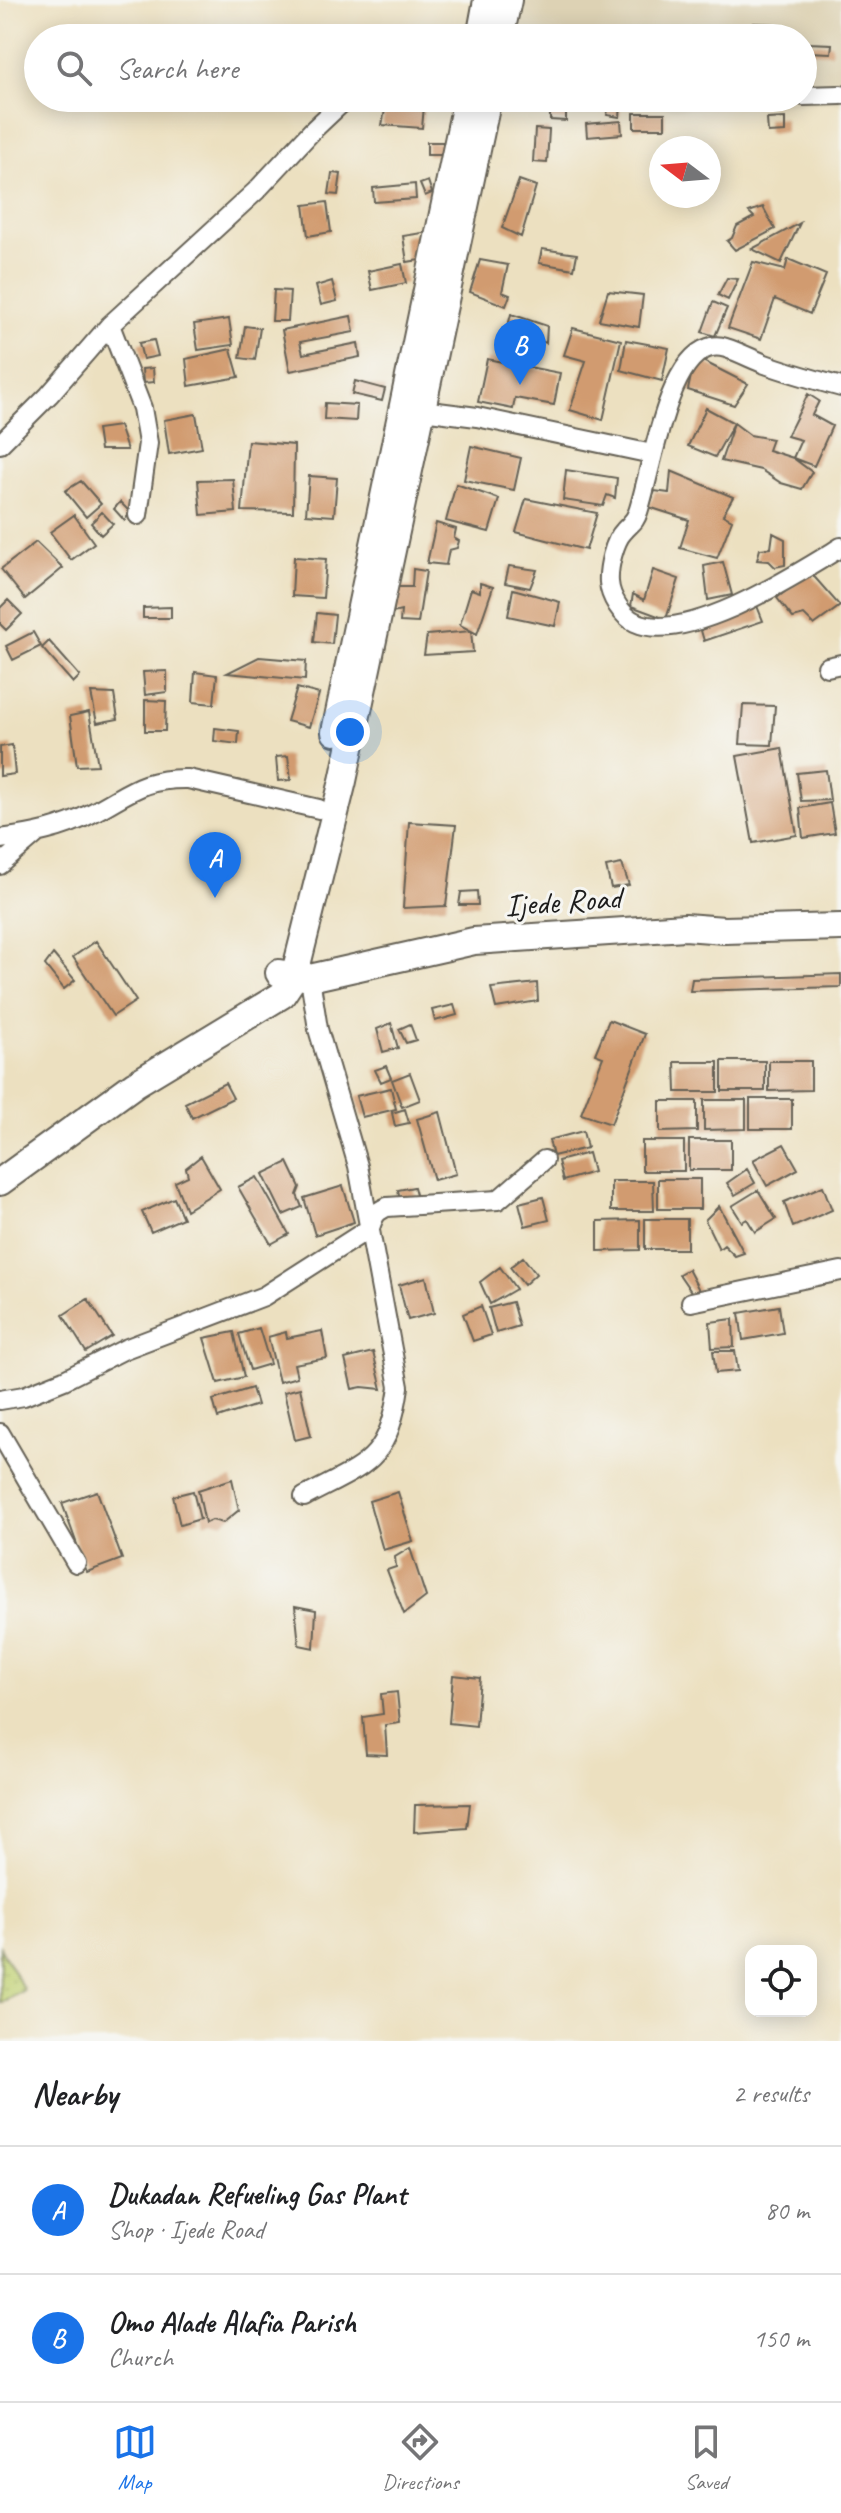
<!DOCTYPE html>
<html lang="en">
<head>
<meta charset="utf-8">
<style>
	body { margin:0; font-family:Caveat,sans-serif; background:#f2f2f2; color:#202124 }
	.controls { position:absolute; right:24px; bottom:24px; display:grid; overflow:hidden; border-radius:16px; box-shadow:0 4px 20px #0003 }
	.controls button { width:72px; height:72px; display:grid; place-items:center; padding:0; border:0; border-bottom:2px solid #e0e0e0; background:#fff; color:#202124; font:40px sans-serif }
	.compass { position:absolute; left:649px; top:136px; width:72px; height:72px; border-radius:50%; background:#fff; box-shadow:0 4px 20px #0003; rotate:286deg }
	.you { position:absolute; left:350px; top:732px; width:28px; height:28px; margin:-20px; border:6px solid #fff; border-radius:50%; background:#1a73e8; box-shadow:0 0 0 12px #1a73e833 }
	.badge { display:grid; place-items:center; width:52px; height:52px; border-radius:50%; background:#1a73e8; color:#fff; font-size:26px; font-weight:700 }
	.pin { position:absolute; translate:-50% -66px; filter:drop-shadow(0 2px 4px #0008) }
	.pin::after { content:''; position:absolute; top:42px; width:28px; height:24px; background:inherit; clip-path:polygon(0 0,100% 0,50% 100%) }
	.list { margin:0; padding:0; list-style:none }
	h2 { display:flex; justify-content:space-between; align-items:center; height:104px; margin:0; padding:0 32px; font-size:34px }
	h2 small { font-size:26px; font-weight:400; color:#757577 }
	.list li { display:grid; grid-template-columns:52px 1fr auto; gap:24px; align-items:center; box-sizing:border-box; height:128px; padding:0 32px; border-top:2px solid #e0e0e0 }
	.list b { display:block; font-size:30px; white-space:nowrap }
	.list p { margin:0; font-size:26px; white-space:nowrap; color:#757577 }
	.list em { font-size:26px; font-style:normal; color:#757577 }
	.icon { flex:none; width:44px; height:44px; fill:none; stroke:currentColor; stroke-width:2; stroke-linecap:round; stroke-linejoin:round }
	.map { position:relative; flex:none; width:841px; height:2041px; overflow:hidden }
	.search { position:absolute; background:#fff; box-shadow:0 4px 20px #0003; left:24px; right:24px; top:24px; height:88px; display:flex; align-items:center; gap:20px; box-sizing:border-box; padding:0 28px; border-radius:44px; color:#757577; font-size:30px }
	.sheet { height:360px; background:#fff }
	nav { display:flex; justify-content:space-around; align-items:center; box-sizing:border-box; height:112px; border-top:2px solid #e0e0e0; background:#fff; font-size:22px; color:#757577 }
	nav a { display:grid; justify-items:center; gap:4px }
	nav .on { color:#1a73e8 }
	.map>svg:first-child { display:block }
	.built { fill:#ddd2b4 }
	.grass { fill:url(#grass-dots); stroke:#6e7648; stroke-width:2 }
	.building { fill:#d19b6f }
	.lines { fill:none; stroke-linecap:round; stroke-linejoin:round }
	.street-casing { stroke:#656155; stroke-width:22 }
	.secondary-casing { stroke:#656155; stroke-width:30 }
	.street { stroke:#fff; stroke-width:18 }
	.secondary { stroke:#fff; stroke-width:26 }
	.labels { text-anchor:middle; stroke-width:6; stroke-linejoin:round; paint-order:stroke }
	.street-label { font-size:32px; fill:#1c1c1c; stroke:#f6f6f2 }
</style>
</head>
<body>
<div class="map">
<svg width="841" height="2041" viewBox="0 0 841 2041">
	<defs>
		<pattern id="grass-dots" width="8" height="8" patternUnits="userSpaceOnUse" patternTransform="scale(2)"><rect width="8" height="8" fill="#c1d173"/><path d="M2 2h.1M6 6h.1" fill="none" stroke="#a5b363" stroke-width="1.8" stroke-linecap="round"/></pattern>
	</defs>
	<rect width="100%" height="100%" fill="#f6f6f2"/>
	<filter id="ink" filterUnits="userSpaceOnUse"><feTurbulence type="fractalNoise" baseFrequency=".0125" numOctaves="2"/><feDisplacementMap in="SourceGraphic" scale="16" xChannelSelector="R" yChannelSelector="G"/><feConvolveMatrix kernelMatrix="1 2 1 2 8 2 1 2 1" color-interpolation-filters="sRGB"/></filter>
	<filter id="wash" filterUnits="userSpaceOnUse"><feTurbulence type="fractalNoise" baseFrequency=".006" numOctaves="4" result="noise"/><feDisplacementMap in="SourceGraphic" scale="32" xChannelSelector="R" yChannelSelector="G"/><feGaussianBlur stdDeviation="1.8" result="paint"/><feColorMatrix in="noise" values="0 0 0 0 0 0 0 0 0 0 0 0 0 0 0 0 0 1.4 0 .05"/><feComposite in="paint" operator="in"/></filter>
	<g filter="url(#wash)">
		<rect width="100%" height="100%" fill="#ece0c0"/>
		<path class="built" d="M518,0H841V102L679,109L592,98H803V38H509Z"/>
		<path class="grass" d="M0,1947L24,1990L0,2003Z"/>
		<g id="blocks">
			<path class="building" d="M754,23L775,24L774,32L754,31Z
				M807,43L832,44L831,53L807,52Z
				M609,103L621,105L620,117L607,115Z
				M386,105L424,106L422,128L382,125Z
				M550,107H566V121L550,120Z
				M634,113H665V128H634Z
				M785,118V132L768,133L767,119Z
				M621,121L622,134L587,137L586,124Z
				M535,129L549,130L547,163L533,162Z
				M427,142H443V155H427Z
				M332,173L341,174L338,195L329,194Z
				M519,180L536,186L521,237L502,228Z
				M428,181L432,193L425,196L420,184Z
				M415,184L416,199L374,202L373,188Z
				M327,202L331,232L308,236L304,205Z
				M763,207L775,229L735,250L727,241L732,238L737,226L754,217L749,212Z
				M800,223L781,263L752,249Z
				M429,232L432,258L407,262L403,236Z
				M542,249L577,254L574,269L539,263Z
				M788,259L826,275L810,314L775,299L761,339L728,328L753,262L785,270Z
				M480,260L508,265L502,292L510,295L506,306L470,292Z
				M402,264L406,283L372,290L368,271Z
				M727,278L738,279L728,300L718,295Z
				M332,281L337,301L321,305L316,286Z
				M274,290L290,291L288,321H272Z
				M608,291L643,295L639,327L599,320Z
				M713,302L727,308L715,336L702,332Z
				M511,314L547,326L546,343L507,330Z
				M351,316L354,332L300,342L303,354L358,343L360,357L290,371L282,330Z
				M229,319L233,345L198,350L194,324Z
				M245,326L260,328L255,360L240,358Z
				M573,328L621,340L603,420L570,410L586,361L564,355Z
				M154,340L158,356L143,359L139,343Z
				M626,340L669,348L662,381L621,370Z
				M231,349L239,377L189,386L186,359Z
				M695,357L748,384L734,405L688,390Z
				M487,359L560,373L554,405L515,398L513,409L478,402Z
				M153,368L154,382L143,383L142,369Z
				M355,381L385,389L382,401L352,394Z
				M808,394L819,401L812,415L832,426L814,466L793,458L801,440L787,436Z
				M325,403L357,405L356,421L324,419Z
				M706,408L734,423L715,457L688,446Z
				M196,414L202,448L169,454L164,420Z
				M734,423L750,435L772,439L768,450L793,458L812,472L802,489L781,483L761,470L721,461Z
				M119,426L127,450H100L97,429Z
				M248,441L294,445L293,512L242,511Z
				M471,446L521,458L514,490L464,480Z
				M566,470L617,478L615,498L607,495L603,506L563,500Z
				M671,471L733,497L723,515L732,520L717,558L680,548L689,520L649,507L655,491L669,493Z
				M309,476L337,478L334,516L306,514Z
				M233,479L236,512L201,515L198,480Z
				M81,481L101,504L86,517L65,491Z
				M456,484L499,499L489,532L446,521Z
				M526,499L597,513L586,550L516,532Z
				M120,502L131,513L124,520L114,509Z
				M102,512L113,524L101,535L91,523Z
				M74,515L94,543L71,560L50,532Z
				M436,523L456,529L454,538L459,541L457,548L449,550L446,565L427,563Z
				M773,533L785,539V565L775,567L769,561L757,560L760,549L771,548Z
				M36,542L63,568L25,599L1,569Z
				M294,557L326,559L323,598L292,596Z
				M723,562L732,595L708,600L704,566Z
				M509,566L537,570L530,588L505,583Z
				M413,569L426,571L418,623L400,622L401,611L393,613L397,587H412Z
				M653,570L679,579L666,619L631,606L633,594L644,600Z
				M810,572L840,606L814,625L804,615L793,618L777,598Z
				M480,583L493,587L477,634L460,625L471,589L480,592Z
				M513,589L560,602L555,626L508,616Z
				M753,596L763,621L704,641L700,627Z
				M8,600L22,614L6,630L0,624V608Z
				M171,607V618H143V608Z
				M317,613L335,615L332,644L314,642Z
				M471,631L473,652L424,655L427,635Z
				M33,632L41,646L13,660L6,646Z
				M49,641L80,676L73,683L42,648Z
				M259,657L306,661L305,680L227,673Z
				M167,671V692L145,695L143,672Z
				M195,672L217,675L214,704L193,702Z
				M297,688L319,694L309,727L287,721Z
				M91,693L114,694L118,719L97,723Z
				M145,700L166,701L165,731H145Z
				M743,705L775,706L772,745L740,744Z
				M89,712L98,765L77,766L70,716Z
				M215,728L239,731L238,744L214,741Z
				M12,745L15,774L0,776V747Z
				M782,748L797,835L753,843L737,756Z
				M288,756L291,780L278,781L276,757Z
				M826,770L830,800L801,801L797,773Z
				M830,803L835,833L803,838L800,808Z
				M409,822L456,825L446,906L403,908Z
				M622,864L629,885L611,888L606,867Z
				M477,891L478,905H459L461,892Z
				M96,941L136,1001L113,1016L73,957Z
				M53,954L75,980L64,989L45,965Z
				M841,974V987L690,991L692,979Z
				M537,983L538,1001L496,1008L491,988Z
				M454,1005L457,1015L435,1021L432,1010Z
				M609,1020L645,1034L611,1124L581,1114L603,1057L595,1054Z
				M391,1023L398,1048L383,1052L377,1029Z
				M410,1024L416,1040L406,1043L399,1029Z
				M722,1061H765V1091H722Z
				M769,1061H811V1090L769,1091Z
				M675,1062H718V1092H676Z
				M386,1066L391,1078L381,1082L375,1070Z
				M410,1073L420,1100L402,1107L392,1080Z
				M225,1083L233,1098L192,1118L185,1103Z
				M391,1088L396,1109L362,1117L356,1096Z
				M750,1099H792V1129H750Z
				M704,1100H746V1129L704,1130Z
				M660,1101H697V1131L660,1132Z
				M405,1109L409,1123L395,1126L392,1113Z
				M440,1112L456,1174L434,1180L417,1119Z
				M583,1131L587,1148L553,1156L549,1140Z
				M689,1140H731V1170H689Z
				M642,1141H684V1171H642Z
				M784,1144L798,1169L767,1186L753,1160Z
				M588,1153L593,1172L563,1181L558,1161Z
				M201,1156L220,1189L186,1210L175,1182L188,1176L186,1168Z
				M288,1162L300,1187L297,1195L302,1207L283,1215L263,1174Z
				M747,1169L755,1183L735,1195L727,1183Z
				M257,1177L289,1234L271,1244L238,1187Z
				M658,1179H700V1209H658Z
				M611,1181H653L654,1211H611Z
				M343,1186L354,1222L315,1235L304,1198Z
				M823,1186L832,1210L793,1227L784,1202Z
				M414,1187L417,1198L400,1202L398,1190Z
				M758,1190L776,1219L755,1232L747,1219L742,1222L732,1206Z
				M543,1197L549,1220L525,1226L519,1203Z
				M174,1198L183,1218L151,1232L142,1212Z
				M719,1206L744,1253L735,1256L724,1245L719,1249L705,1220Z
				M645,1219H687V1249H645Z
				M640,1220V1250L598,1251V1221Z
				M523,1257L536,1274L524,1285L510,1267Z
				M500,1267L516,1289L490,1304L480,1282Z
				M688,1269L699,1290L692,1293L679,1274Z
				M426,1277L434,1313L408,1320L399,1285Z
				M88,1299L112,1336L86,1352L63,1315Z
				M512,1302L519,1326L496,1333L489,1308Z
				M481,1306L491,1335L473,1341L463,1314Z
				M779,1306L783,1333L743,1340L739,1313Z
				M733,1319L734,1347L712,1348L710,1322Z
				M259,1328L270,1364L250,1370L239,1334Z
				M322,1331L327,1358L294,1364L297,1377L279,1382L268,1337L286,1332L287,1338Z
				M234,1332L244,1377L218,1383L204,1338Z
				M713,1351H735L738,1371L716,1373Z
				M373,1352L382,1389L362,1387L352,1389L345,1359Z
				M252,1388L257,1405L218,1418L213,1400Z
				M300,1388L311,1436L295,1440L284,1392Z
				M232,1479L239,1510L223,1523L212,1520L205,1523L198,1490Z
				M97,1491L122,1559L87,1572L62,1503Z
				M193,1491L200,1519L180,1525L173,1496Z
				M398,1492L413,1541L383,1550L369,1501Z
				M410,1548L426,1597L404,1614L387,1570L396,1567L395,1557Z
				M295,1606L316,1610L314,1648L299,1645Z
				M453,1675L480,1678L476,1726L449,1723Z
				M397,1692L400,1723L385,1725L387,1755L366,1754L363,1717L383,1714L381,1694Z
				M470,1804L467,1828L414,1832L415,1805Z"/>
		</g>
	</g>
	<g filter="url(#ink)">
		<use href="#blocks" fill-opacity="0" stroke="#656155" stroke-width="2"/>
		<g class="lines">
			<g class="street-casing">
				<path id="street" d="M803,96L841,95
					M110,325L142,408L148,443L138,515
					M841,387C816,380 790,373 765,364C752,359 739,352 726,348C720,346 713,346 708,348C666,361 651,474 638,512C635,522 631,523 624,531C614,541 608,568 609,582C610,597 622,616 635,622C686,646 797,574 841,547
					M422,410L477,417L652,454
					M0,444L49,395L110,325L256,191L312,131L347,98
					M827,667L841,664
					M0,839C31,835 62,829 90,814C129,794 141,778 188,779L319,809
					M0,865L35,835
					M691,1302L841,1271
					M0,1400L24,1396L64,1380L125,1349L264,1296L370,1228C374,1216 375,1212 387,1207L498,1200L544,1160
					M0,1433L76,1563
					M304,1497C366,1464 388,1463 399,1387L358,1166L318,1029L310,978"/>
			</g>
			<g class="secondary-casing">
				<path id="secondary" d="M480,38L487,0
					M500,38L508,0
					M335,732L467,98
					M279,973L310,978L474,941L685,927L724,930L841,927
					M0,1182L135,1084L282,995L294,977L343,781L488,98"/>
			</g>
			<use href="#street" class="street"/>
			<use href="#secondary" class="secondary"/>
		</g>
	</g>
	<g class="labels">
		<g class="street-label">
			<text transform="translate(563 901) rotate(-4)" y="11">Ijede Road</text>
		</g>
	</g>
</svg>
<div class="controls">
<button><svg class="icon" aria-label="locate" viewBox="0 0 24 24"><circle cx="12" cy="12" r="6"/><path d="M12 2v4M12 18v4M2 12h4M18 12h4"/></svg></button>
</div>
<svg class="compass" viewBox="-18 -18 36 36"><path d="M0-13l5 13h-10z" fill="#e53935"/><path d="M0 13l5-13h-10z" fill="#757577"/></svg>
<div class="you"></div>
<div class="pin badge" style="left:215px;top:898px">A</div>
<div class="pin badge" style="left:520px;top:385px">B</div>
<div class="search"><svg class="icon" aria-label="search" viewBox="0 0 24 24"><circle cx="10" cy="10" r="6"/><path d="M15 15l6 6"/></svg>Search here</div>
</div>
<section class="sheet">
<h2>Nearby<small>2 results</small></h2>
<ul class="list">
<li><span class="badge">A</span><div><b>Dukadan Refueling Gas Plant</b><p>Shop · Ijede Road</p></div><em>80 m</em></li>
<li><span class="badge">B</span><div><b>Omo Alade Alafia Parish</b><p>Church</p></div><em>150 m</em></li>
</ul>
</section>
<nav>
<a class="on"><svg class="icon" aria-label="map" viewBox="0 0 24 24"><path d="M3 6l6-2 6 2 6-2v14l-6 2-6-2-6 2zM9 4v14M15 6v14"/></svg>Map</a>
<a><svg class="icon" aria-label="directions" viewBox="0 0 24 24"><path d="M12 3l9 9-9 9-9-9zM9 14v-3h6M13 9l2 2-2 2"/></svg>Directions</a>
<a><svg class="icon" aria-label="saved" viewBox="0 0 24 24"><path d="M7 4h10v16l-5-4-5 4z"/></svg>Saved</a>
</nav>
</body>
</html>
